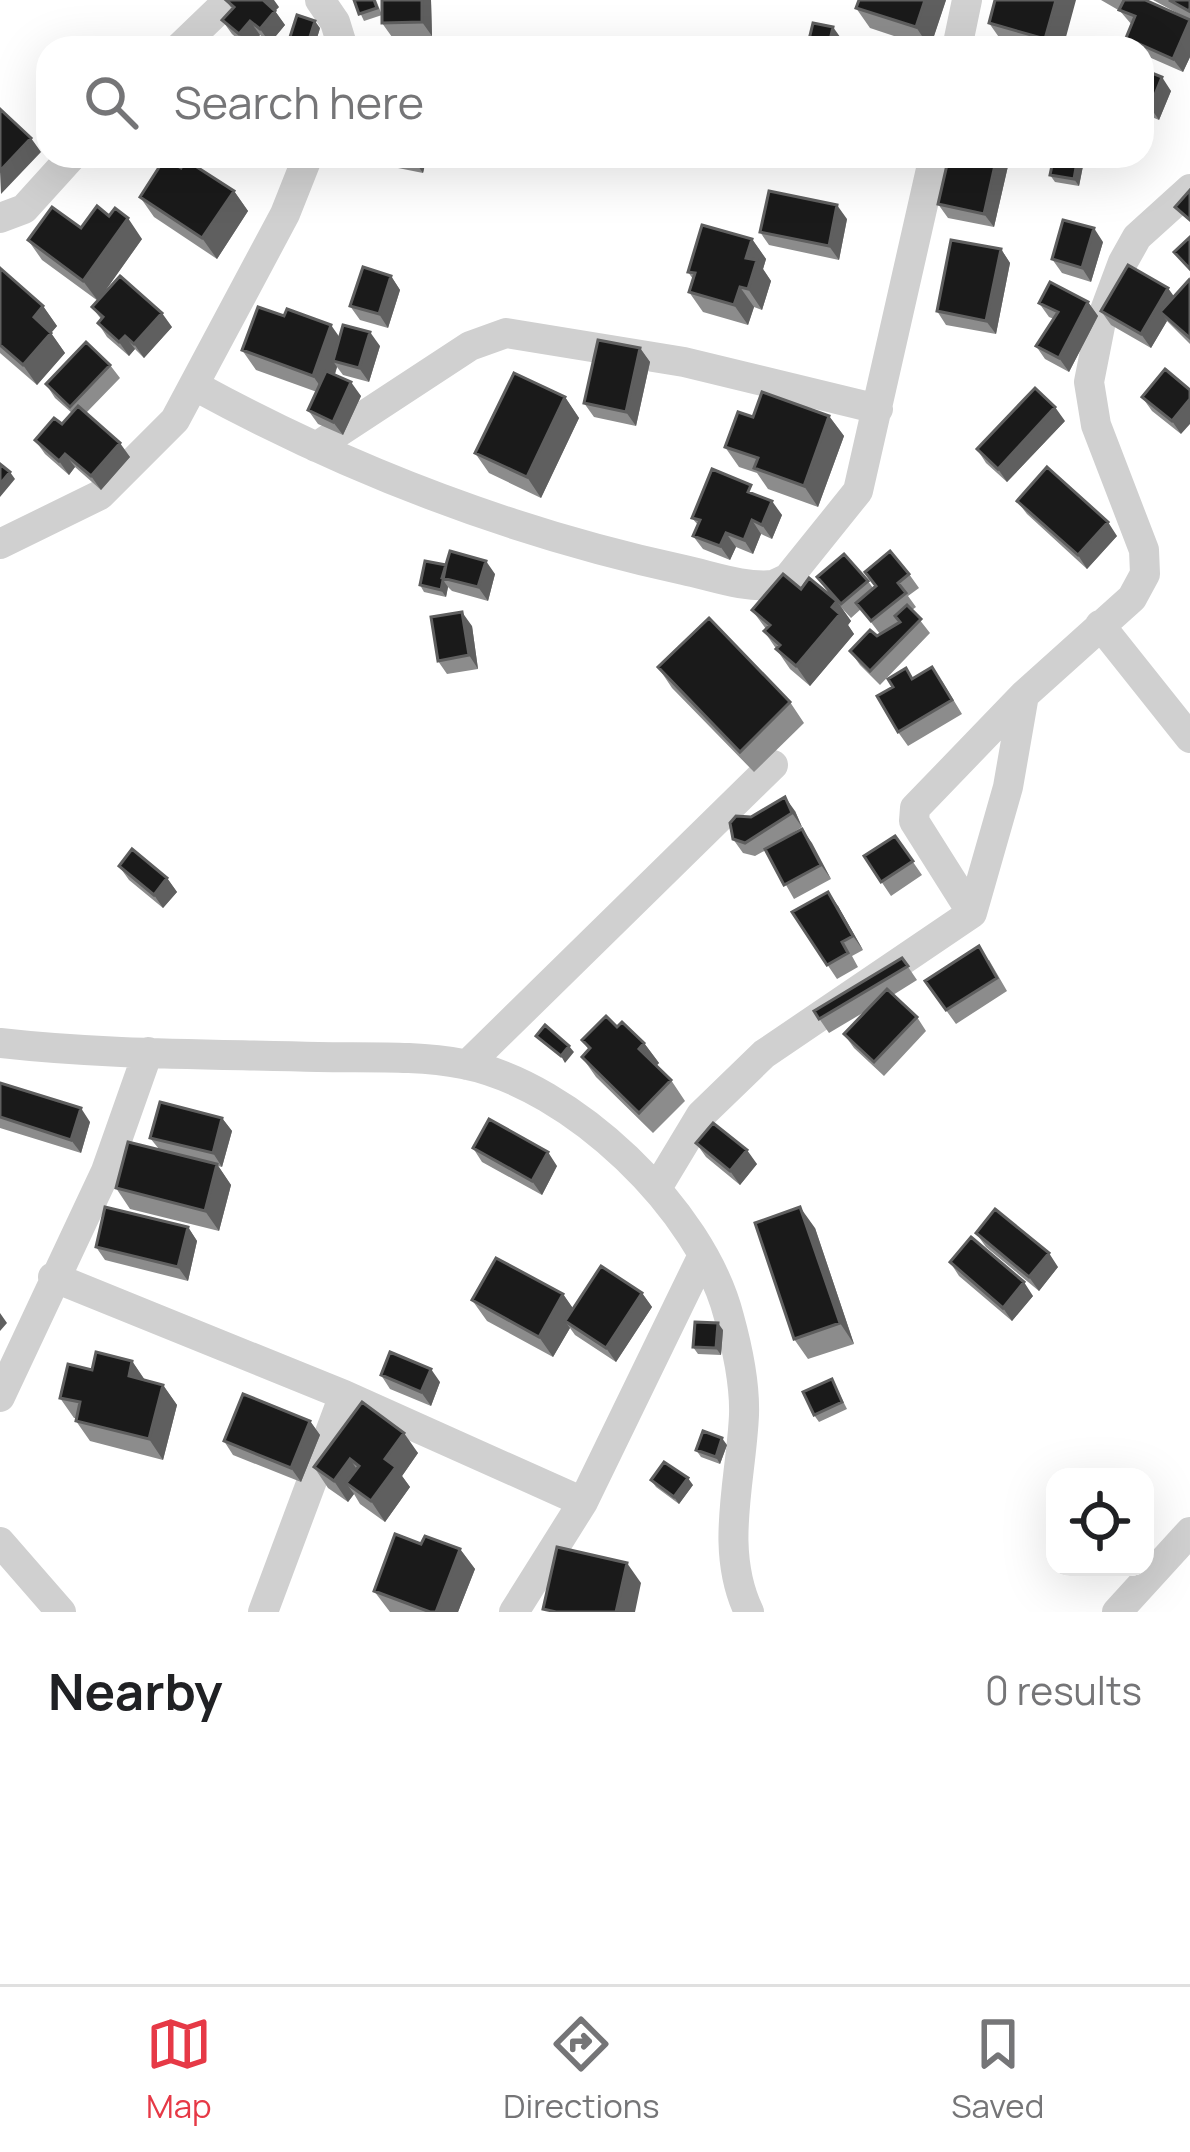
<!DOCTYPE html>
<html lang="en">
<head>
<meta charset="utf-8">
<style>
	body { margin:0; font-family:Manrope,sans-serif; background:#f2f2f2; color:#202124 }
	.controls { position:absolute; right:36px; bottom:36px; display:grid; overflow:hidden; border-radius:24px; box-shadow:0 12px 48px #0002 }
	.controls button { width:108px; height:108px; display:grid; place-items:center; padding:0; border:0; border-bottom:3px solid #e0e0e0; background:#fff; color:#202124; font:60px sans-serif }
	.list { margin:0; padding:0; list-style:none }
	h2 { display:flex; justify-content:space-between; align-items:center; height:156px; margin:0; padding:0 48px; font-size:51px }
	h2 small { font-size:39px; font-weight:400; color:#757577 }
	.icon { flex:none; width:66px; height:66px; fill:none; stroke:currentColor; stroke-width:2; stroke-linecap:round; stroke-linejoin:round }
	.map { position:relative; flex:none; width:1190px; height:1612px; overflow:hidden }
	.search { position:absolute; background:#fff; box-shadow:0 12px 48px #0002; left:36px; right:36px; top:36px; height:132px; display:flex; align-items:center; gap:30px; box-sizing:border-box; padding:0 42px; border-radius:36px; color:#757577; font-size:45px }
	.sheet { height:372px; background:#fff }
	nav { display:flex; justify-content:space-around; align-items:center; box-sizing:border-box; height:168px; border-top:3px solid #e0e0e0; background:#fff; font-size:33px; color:#757577 }
	nav a { display:grid; justify-items:center; gap:6px }
	nav .on { color:#e63946 }
	.map>svg:first-child { display:block }
	.lines { fill:none; stroke-linecap:round; stroke-linejoin:round }
	.minor { stroke:#d0d0d0; stroke-width:30 }
	.wall { fill:#8c8c8c }
	.shaded-wall { fill:#5f5f5f }
	.building { fill:#1a1a1a; stroke:#5f5f5f; stroke-width:3 }
</style>
</head>
<body>
<div class="map">
<svg width="1190" height="1612" viewBox="0 0 1190 1612">
	<rect width="100%" height="100%" fill="#fff"/>
	<g class="lines">
		<path class="minor" d="M320,0L335,22L343,48
			M179,48L229,0
			M957,48L967,0
			M0,218L24,209L72,156
			M197,387C349,470 514,533 684,570C712,576 744,588 773,585L788,578L858,491L934,156
			M316,447L470,346L506,333L684,362L878,409
			M0,544L100,495L175,420L285,214L308,156
			M1100,625L1190,738
			M972,913L914,821L915,808L1024,695
			M0,1043C105,1055 212,1054 318,1057C365,1058 416,1055 463,1064C572,1085 702,1210 729,1317C737,1346 745,1386 744,1415C741,1482 719,1549 749,1612
			M467,1065L773,765
			M657,1188L701,1115L764,1054L972,913L1008,787L1024,695L1132,598L1145,574L1144,550L1096,425L1089,382L1101,321L1123,262L1137,237L1190,189
			M53,1277L344,1395L583,1502
			M0,1397L106,1171L148,1052
			M0,1542L61,1612
			M263,1612L344,1395
			M514,1612L583,1502L703,1255
			M1117,1612L1190,1532"/>
	</g>
	<path class="wall" d="M226,0L279,7L275,11L285,25L270,43L260,35L248,48L232,34L222,20L232,9Z
		M354,0H376L382,15L364,21Z
		M382,0H431L432,36L392,37L382,23Z
		M946,0L930,48L870,28L856,8Z
		M995,0L1063,48H1020L1003,43L989,23Z
		M1101,0H1145L1190,20V57L1183,72L1142,54V48H1133L1126,38L1132,25L1120,11Z
		M1153,0H1190V20Z
		M320,28L314,48L295,44L290,37Z
		M1142,69L1171,91L1159,120L1142,113Z
		M385,156H427L423,173L393,167Z
		M949,156H1001L1008,166L994,227L948,218L938,204Z
		M1054,156H1085L1079,186L1055,182L1050,175Z
		M181,168L234,191L248,211L217,259L154,217L140,197Z
		M847,219L839,260L769,245L760,232Z
		M81,228L142,239L98,301L42,260L28,240Z
		M752,239L766,259L763,269L771,281L762,310L754,307L748,325L703,312L689,292L693,279L688,272Z
		M1103,242L1091,282L1062,273L1052,259Z
		M1001,249L1010,263L996,334L946,325L937,311Z
		M0,268L43,306L57,326L51,333L65,353L37,385L0,353Z
		M391,276L400,290L388,328L360,320L350,306Z
		M1190,282V344L1167,321L1151,348L1111,325L1101,311L1174,297Z
		M1088,302L1098,316L1069,372L1045,359L1036,346L1054,319L1049,317L1039,303Z
		M92,307L172,327L144,358L135,349L129,356L107,337L98,323L101,319Z
		M340,337L380,346L369,382L343,375L337,367L335,375L361,396L343,435L318,424L308,410L317,392L256,370L242,350Z
		M640,348L650,362L636,426L594,417L584,403Z
		M110,365L120,378L86,413L130,457L101,490L75,467L69,475L45,454L35,440L62,424L72,413L55,398L46,384Z
		M1165,369L1181,434L1152,411L1142,397Z
		M565,397L579,418L541,498L489,473L475,453Z
		M829,416L844,436L818,507L768,489L757,473L739,467L725,447L753,417Z
		M1065,421L1007,482L986,463L977,449Z
		M759,496L782,515L772,539L761,534L753,554L736,547L730,560L703,549L693,536L698,525L692,518Z
		M1017,501L1117,536L1087,569L1027,514Z
		M425,561L495,574L488,601L452,591L448,587L446,597L424,592L420,585Z
		M909,574L919,588L908,596L916,607L912,610L930,633L880,685L860,665L850,651L880,634L861,609L851,618L840,606L851,621L848,625L854,634L810,686L790,669L764,631L766,629L752,610L801,589L834,599L817,577L868,581L873,588Z
		M472,626L478,669L447,674L438,661Z
		M658,667L790,702L804,723L754,772L672,688Z
		M913,678L942,681L962,714L908,746L898,732Z
		M795,811L802,827L775,844L802,829L831,879L794,899L766,850L755,856L743,853L733,839L751,817Z
		M895,836L922,875L891,896L864,856Z
		M119,866L167,878L177,892L163,908L129,880Z
		M838,906L863,950L852,956L858,967L837,979L792,912Z
		M902,958L917,980L893,995L917,1017L926,1031L884,1076L854,1048L844,1034L866,1011L829,1033L814,1011Z
		M989,960L1007,991L956,1024L925,981Z
		M617,1027L644,1043L659,1063L656,1066L671,1080L685,1101L653,1133L596,1077L582,1057L589,1050L582,1040Z
		M0,1083L90,1122L81,1153L0,1128Z
		M222,1118L232,1131L222,1167L218,1166L231,1185L219,1231L130,1209L116,1188L159,1149L150,1138Z
		M696,1143L757,1164L740,1185L706,1157Z
		M473,1148L557,1166L542,1195L482,1162Z
		M188,1227L197,1241L188,1281L105,1260L96,1247Z
		M815,1228L854,1344L808,1359L794,1339Z
		M976,1233L1058,1267L1039,1291L986,1247Z
		M950,1262L1033,1296L1012,1321L959,1276Z
		M642,1293L652,1307L616,1362L575,1335L570,1328L553,1357L487,1321L472,1300L563,1294L573,1309Z
		M723,1330L721,1355L698,1354L693,1347Z
		M132,1361L145,1380L163,1385L177,1405L163,1460L90,1441L76,1421L77,1418H74L60,1398L92,1370Z
		M381,1375L440,1382L431,1406L390,1389Z
		M832,1379L847,1409L819,1422L814,1415Z
		M362,1402L418,1453L402,1476L410,1487L385,1522L360,1504L354,1494L348,1502L328,1488L314,1467Z
		M310,1421L320,1435L301,1482L233,1455L224,1441Z
		M727,1445L720,1464L701,1457L696,1450Z
		M651,1480L693,1485L679,1504L656,1487Z
		M421,1544L460,1549L475,1569L458,1612H390L374,1591Z"/>
	<path class="shaded-wall" d="M263,0H274L279,7L275,11L285,25L270,43L260,29Z
		M422,0H431L432,36L422,22Z
		M925,0H946L930,48L916,27Z
		M1056,0H1076L1063,48H1052L1045,39Z
		M250,21L260,35L249,48L239,34Z
		M315,21L320,28L314,48H312L308,43Z
		M1190,21V57L1183,72L1173,59Z
		M833,27L843,41L841,48H828Z
		M1162,77L1171,91L1159,120L1150,107Z
		M31,138L41,152L1,194L0,171Z
		M411,156H427L423,173Z
		M997,156H1001L1008,166L994,227L984,214Z
		M1078,156H1085L1079,186L1074,179Z
		M234,191L248,211L217,259L202,238Z
		M837,205L847,219L839,260L829,246Z
		M128,218L142,239L98,301L83,281Z
		M1094,228L1103,242L1091,282L1082,268Z
		M752,239L766,259L763,269L771,281L762,310L748,289L746,258Z
		M1001,249L1010,263L996,334L986,321Z
		M391,276L400,290L388,328L379,314Z
		M740,287L754,307L748,325L734,305Z
		M1168,288L1178,302L1160,312L1167,321L1151,348L1141,334Z
		M1088,302L1098,316L1069,372L1059,358Z
		M43,306L57,326L51,333L65,353L37,385L23,365L34,317Z
		M162,313L172,327L144,358L134,344Z
		M331,325L345,345L333,361L337,367L327,396L313,376Z
		M370,332L380,346L369,382L359,368Z
		M125,336L135,349L129,356L119,342Z
		M640,348L650,362L636,426L626,412Z
		M351,382L361,396L343,435L333,422Z
		M565,397L579,418L541,498L527,477Z
		M1190,399V424L1181,434L1172,421Z
		M1055,407L1065,421L1007,482L998,469Z
		M829,416L844,436L818,507L804,486Z
		M120,443L130,457L101,490L91,476Z
		M65,454L75,467L69,475L59,461Z
		M10,472L15,479L0,497V484Z
		M772,501L782,515L772,539L762,525Z
		M752,520L761,534L753,554L744,540Z
		M1108,522L1117,536L1087,569L1078,555Z
		M726,533L736,547L730,560L720,546Z
		M486,561L495,574L488,601L478,587Z
		M443,580L448,587L446,597L441,590Z
		M837,601L851,621L848,625L854,634L810,686L796,666Z
		M462,612L472,626L478,669L469,655Z
		M785,797L795,811L802,827L792,813Z
		M802,829L812,843L831,879L821,865Z
		M167,878L177,892L163,908L154,895Z
		M828,892L838,906L863,950L853,936Z
		M644,1043L659,1063L653,1069L639,1049Z
		M569,1046L574,1052L565,1063L561,1056Z
		M81,1108L90,1122L81,1153L71,1140Z
		M222,1118L232,1131L222,1167L213,1153Z
		M747,1150L757,1164L740,1185L730,1171Z
		M548,1152L557,1166L542,1195L532,1181Z
		M217,1164L231,1185L219,1231L205,1211Z
		M800,1207L815,1228L854,1344L840,1323Z
		M188,1227L197,1241L188,1281L178,1267Z
		M1049,1253L1058,1267L1039,1291L1029,1277Z
		M1024,1282L1033,1296L1012,1321L1003,1308Z
		M642,1293L652,1307L616,1362L606,1348Z
		M563,1294L577,1314L565,1321L570,1328L553,1357L539,1337Z
		M0,1313L7,1323L0,1331Z
		M718,1323L723,1330L721,1355L716,1348Z
		M132,1361L146,1382L129,1376Z
		M431,1369L440,1382L431,1406L421,1392Z
		M163,1385L177,1405L163,1460L149,1439Z
		M310,1421L320,1435L301,1482L291,1468Z
		M404,1433L418,1453L402,1476L410,1487L385,1522L371,1501L385,1459Z
		M722,1438L727,1445L720,1464L716,1457Z
		M350,1459L364,1480L346,1483L354,1494L348,1502L334,1481Z
		M688,1478L693,1485L679,1504L674,1497Z
		M460,1549L475,1569L458,1612H436Z
		M627,1563L641,1583L635,1612H616Z"/>
	<path class="building" d="M226,0H263L275,11L260,29L250,21L239,34L222,20L234,7Z
		M354,0H374L377,8L359,14Z
		M382,0H422V22L382,23Z
		M859,0H925L916,27L856,8Z
		M995,0H1056L1045,39L989,23Z
		M1124,0H1145L1190,20L1173,59L1126,38L1135,16L1119,10Z
		M1169,0H1190V8L1189,11Z
		M297,15L315,21L308,43L290,37Z
		M813,23L833,27L828,48H807Z
		M368,39L413,48H366Z
		M1142,69L1162,77L1150,107L1142,104Z
		M0,109L31,138L0,171Z
		M949,156H997L984,214L938,204Z
		M1054,156H1078L1074,179L1050,175Z
		M165,158L181,168L186,160L234,191L202,238L140,197Z
		M1190,190V220L1175,207Z
		M769,191L837,205L829,246L760,232Z
		M97,206L109,216L115,208L128,218L83,281L28,240L52,207L81,228Z
		M1063,220L1094,228L1082,268L1052,259Z
		M702,225L752,239L746,258L757,260L748,289L740,287L734,305L689,292L695,273L688,272Z
		M1190,237V269L1174,252Z
		M951,240L1001,249L986,321L937,311Z
		M1128,265L1168,288L1141,334L1101,311Z
		M363,267L391,276L379,314L350,306Z
		M0,268L43,306L34,317L51,333L23,365L0,345Z
		M120,276L162,313L134,344L125,336L119,342L98,323L103,317L92,307Z
		M1189,280L1190,282V338L1160,312Z
		M1050,282L1088,302L1059,358L1036,346L1058,312L1039,303Z
		M258,307L284,316L287,309L331,325L313,376L242,350Z
		M343,325L370,332L359,368L333,361Z
		M598,340L640,348L626,412L584,403Z
		M86,342L110,365L70,407L46,384Z
		M1165,369L1190,390V399L1172,421L1142,397Z
		M326,371L351,382L333,422L308,410Z
		M514,373L565,397L527,477L475,453Z
		M1035,388L1055,407L998,469L977,449Z
		M762,392L829,416L804,486L754,468L758,458L725,447L738,412L753,417Z
		M78,406L120,443L91,476L65,454L59,461L35,440L54,418L62,424Z
		M0,464L10,472L0,484Z
		M1047,467L1108,522L1078,555L1017,501Z
		M712,469L751,485L748,492L772,501L762,525L752,520L744,540L726,533L720,546L693,536L700,520L692,518Z
		M450,551L486,561L478,587L442,578Z
		M890,551L909,574L898,583L906,593L871,621L856,603L876,586L865,572Z
		M844,554L868,581L841,604L817,577Z
		M425,561L446,565L441,590L420,585Z
		M783,574L801,589L809,578L837,601L832,607L840,614L796,666L776,649L780,645L764,631L770,625L752,610Z
		M907,605L921,619L870,671L850,651L870,630L877,636L900,622L895,616Z
		M462,612L469,655L438,661L431,617Z
		M709,618L790,702L740,752L658,667Z
		M932,667L952,700L898,732L877,696L893,687L888,679L906,668L912,679Z
		M785,797L792,813L745,843L733,839L730,823L736,816L751,817Z
		M802,829L821,865L784,885L765,849Z
		M895,836L913,861L881,882L864,856Z
		M132,849L167,878L154,895L119,866Z
		M828,892L853,936L842,942L848,953L827,965L792,912Z
		M979,946L997,978L946,1010L925,981Z
		M902,958L908,966L819,1019L814,1011Z
		M887,989L917,1017L874,1062L844,1034Z
		M606,1016L617,1027L622,1022L644,1043L639,1049L671,1080L639,1113L582,1057L590,1048L582,1040Z
		M545,1025L569,1046L561,1056L536,1036Z
		M0,1083L81,1108L71,1140L0,1117Z
		M160,1102L222,1118L213,1153L150,1138Z
		M489,1119L548,1152L532,1181L473,1148Z
		M713,1123L747,1150L730,1171L696,1143Z
		M128,1142L217,1164L205,1211L116,1188Z
		M105,1207L188,1227L178,1267L96,1247Z
		M800,1207L840,1323L794,1339L755,1223Z
		M995,1209L1049,1253L1029,1277L976,1233Z
		M971,1237L1024,1282L1003,1308L950,1262Z
		M496,1258L563,1294L539,1337L472,1300Z
		M601,1266L642,1293L606,1348L565,1321Z
		M695,1322L718,1323L716,1348L693,1347Z
		M96,1352L132,1361L129,1376L163,1385L149,1439L76,1421L80,1402L60,1398L68,1364L92,1370Z
		M390,1352L431,1369L421,1392L381,1375Z
		M832,1379L842,1402L814,1415L803,1392Z
		M243,1394L310,1421L291,1468L224,1441Z
		M362,1402L404,1433L385,1459L396,1467L371,1501L346,1483L359,1466L350,1459L334,1481L314,1467Z
		M703,1431L722,1438L716,1457L696,1450Z
		M664,1462L688,1478L674,1497L651,1480Z
		M395,1534L421,1544L425,1536L460,1549L436,1612H430L374,1591Z
		M557,1547L627,1563L616,1612H556L543,1609Z"/>
</svg>
<div class="controls">
<button><svg class="icon" aria-label="locate" viewBox="0 0 24 24"><circle cx="12" cy="12" r="6"/><path d="M12 2v4M12 18v4M2 12h4M18 12h4"/></svg></button>
</div>
<div class="search"><svg class="icon" aria-label="search" viewBox="0 0 24 24"><circle cx="10" cy="10" r="6"/><path d="M15 15l6 6"/></svg>Search here</div>
</div>
<section class="sheet">
<h2>Nearby<small>0 results</small></h2>
<ul class="list">
</ul>
</section>
<nav>
<a class="on"><svg class="icon" aria-label="map" viewBox="0 0 24 24"><path d="M3 6l6-2 6 2 6-2v14l-6 2-6-2-6 2zM9 4v14M15 6v14"/></svg>Map</a>
<a><svg class="icon" aria-label="directions" viewBox="0 0 24 24"><path d="M12 3l9 9-9 9-9-9zM9 14v-3h6M13 9l2 2-2 2"/></svg>Directions</a>
<a><svg class="icon" aria-label="saved" viewBox="0 0 24 24"><path d="M7 4h10v16l-5-4-5 4z"/></svg>Saved</a>
</nav>
</body>
</html>
